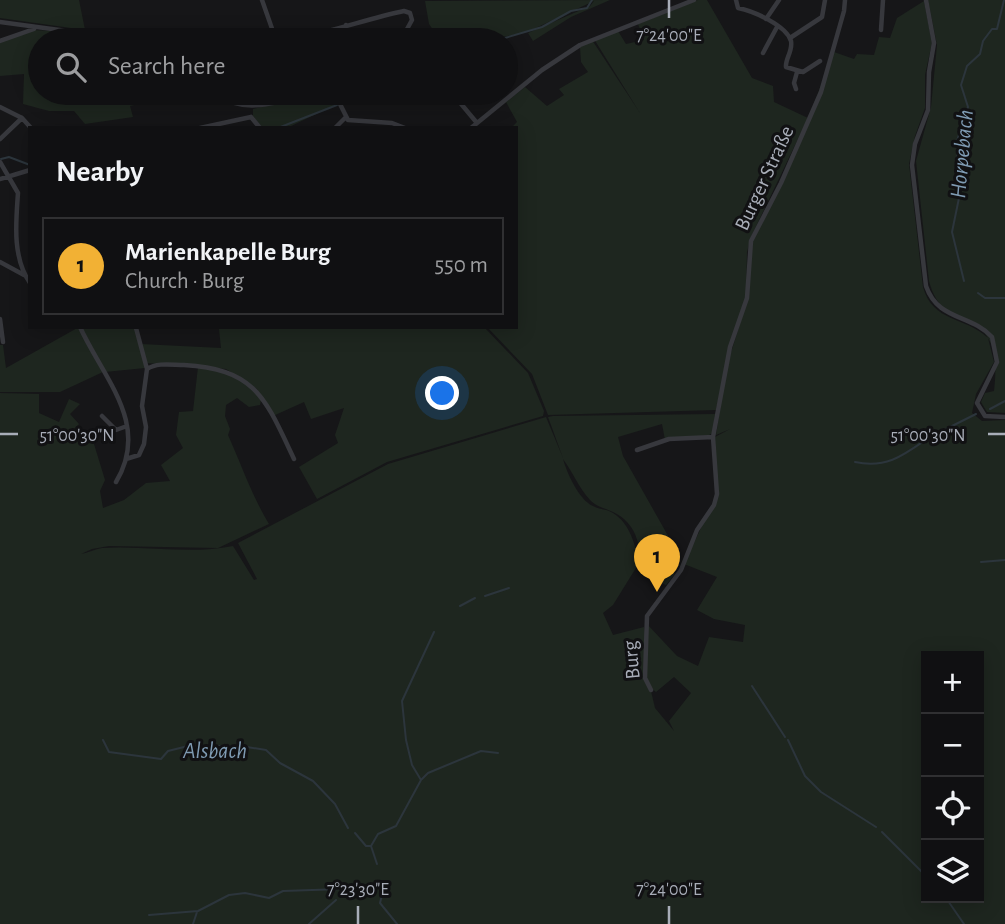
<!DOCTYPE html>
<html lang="en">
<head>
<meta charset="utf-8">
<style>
	body { margin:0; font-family:"Alegreya Sans",sans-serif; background:#1e1e20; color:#f1f3f6 }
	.controls { position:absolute; right:21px; bottom:21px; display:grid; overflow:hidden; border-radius:0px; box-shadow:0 4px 18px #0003 }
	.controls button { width:63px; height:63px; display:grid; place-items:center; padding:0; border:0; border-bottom:2px solid #303032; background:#101012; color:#f1f3f6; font:35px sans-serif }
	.you { position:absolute; left:443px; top:394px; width:24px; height:24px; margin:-18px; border:5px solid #fff; border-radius:50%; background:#1a73e8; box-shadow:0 0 0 10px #1a73e833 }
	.badge { display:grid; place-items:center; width:46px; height:46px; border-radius:50%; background:#f2b134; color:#111; font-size:23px; font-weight:700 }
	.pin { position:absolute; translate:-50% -58px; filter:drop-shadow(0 2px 4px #0008) }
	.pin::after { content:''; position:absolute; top:37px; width:24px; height:21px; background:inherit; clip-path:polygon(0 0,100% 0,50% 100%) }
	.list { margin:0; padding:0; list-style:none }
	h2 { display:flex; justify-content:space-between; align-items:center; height:91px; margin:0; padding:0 28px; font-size:30px }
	h2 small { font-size:23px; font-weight:400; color:#9c9d9f }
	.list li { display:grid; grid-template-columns:46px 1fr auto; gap:21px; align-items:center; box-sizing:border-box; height:98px; margin:0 14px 14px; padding:0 14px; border:2px solid #303032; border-radius:0px }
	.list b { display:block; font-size:26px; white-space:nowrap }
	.list p { margin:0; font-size:23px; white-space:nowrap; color:#9c9d9f }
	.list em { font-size:23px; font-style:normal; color:#9c9d9f }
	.icon { flex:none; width:38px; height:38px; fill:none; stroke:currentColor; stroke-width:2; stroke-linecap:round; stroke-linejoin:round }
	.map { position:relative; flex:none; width:1005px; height:924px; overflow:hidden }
	.search { position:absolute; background:#101012; box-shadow:0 4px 18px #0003; left:28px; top:28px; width:490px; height:77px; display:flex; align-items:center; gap:18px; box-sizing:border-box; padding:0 24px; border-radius:38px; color:#9c9d9f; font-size:26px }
	.panel { position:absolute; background:#101012; box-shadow:0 4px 18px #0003; left:28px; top:126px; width:490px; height:203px; border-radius:0px }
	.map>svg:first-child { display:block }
	.green { fill:#1e261f; fill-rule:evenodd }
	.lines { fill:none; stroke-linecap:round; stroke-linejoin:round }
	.stream { stroke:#2c353c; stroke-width:2 }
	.minor { stroke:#37383d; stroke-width:4.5 }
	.ticks { fill:none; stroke:#a8adb8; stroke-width:2.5 }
	.labels { text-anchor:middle; stroke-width:6; stroke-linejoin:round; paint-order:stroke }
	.street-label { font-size:21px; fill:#a8adb8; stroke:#111113 }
	.water-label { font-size:23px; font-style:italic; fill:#7f9bb3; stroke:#111113 }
	.ticks-label { font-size:18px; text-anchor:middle; fill:#a8adb8; stroke:#111113; stroke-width:6; stroke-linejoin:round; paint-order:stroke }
</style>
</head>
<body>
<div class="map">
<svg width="1005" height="924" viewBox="0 0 1005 924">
	<rect width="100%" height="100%" fill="#161618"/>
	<path class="green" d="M0,0H79L85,30L0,18Z
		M610,0L571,17L533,41L528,33L590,6L594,1L527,32L488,40H440L429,24L425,1Z
		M698,0H707L752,78L773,86L774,102L808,118L751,237L747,252L746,297L730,346L716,410L548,415L532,374L487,327H516V128H511L517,122L506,102L525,87L547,106L564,95L559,89L588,72L581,62L580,47L592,40L640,113L594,39L618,31L626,44L644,40L638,24Z
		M928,0H1005V413L987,412L981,402L985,393L994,391C1005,297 945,343 929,281L916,161L931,107L937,45Z
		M924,1L932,43L925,75V108L915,136L909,164L923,287C933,323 965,316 988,338L994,362L976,394L972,413L982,421L1005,420V924H0V393L39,394V413L59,422L69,399L80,404L70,414L79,424L75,428L94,444L105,480L100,491L103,508L124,500L146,483L170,481L161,465L183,448L176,435L179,412L193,411L198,367C224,369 247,378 261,400L260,405L249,407L237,398L226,405L225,416L230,429L228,435C242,466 251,494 269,524L218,548L109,546L92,549L81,554C88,553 95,549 102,548C146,545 190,555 233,546L254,580L257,579L238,543L388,464L546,417L563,458L548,417L553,416L715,414L713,433L709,435L665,440L662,424L618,437L623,456L671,541L664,544L667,550L658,560L675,574L666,585C636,576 645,547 631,527C618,508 600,511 590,500C579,488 572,471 563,459C567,473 579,500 593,506C598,509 604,509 609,511C629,520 635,543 639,563L613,605L603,613L613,635L644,627L648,659L646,623L677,656L698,666L709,637L743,642L745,625L714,619L697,610L717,577L684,564L717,494L715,437L730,429L716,435L727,365L744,311L753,239L783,182L834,52L854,59L857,54L874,55L879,37L890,38L897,18ZM926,656H979V898H926ZM674,677L691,693L669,721L674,731L655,708L650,687L656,692Z
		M34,30L139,37L140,40H40V93H147L148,102L130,106L133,117L85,124L74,111H49L23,104L24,74L0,76V42Z
		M320,93L333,95L339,103L287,128H262L253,116V109Z
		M79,327H135L145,368L105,372L90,350L103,372L60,392H0V345H3L6,368Z
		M195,327H484L528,373L544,411L543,416L387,462L317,499L299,467L338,443L335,435L344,408L311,419L304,402L273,416L257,389L226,369L146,363L141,344L221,348L219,329Z"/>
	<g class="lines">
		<path class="stream" d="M498,40L542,27L571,11L587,8L592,0
			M342,103L356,93
			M278,128L337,105
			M1,159L9,157L30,165
			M964,281L952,232L959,198L957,141L968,107L961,85L967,66L980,54L983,41L992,29H997L1004,0
			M978,293L985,298H1005
			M990,409L1005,401
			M940,432L976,414
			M855,462C888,469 905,454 931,436
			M981,562L1005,560
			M485,596L509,588
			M460,606L475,598
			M752,686L785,737
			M103,740L109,752L161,759L168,751L188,746H241L266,750L280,763L313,781L335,804L348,828
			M788,740L805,776L821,792L876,827
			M422,779L428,773L481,751L498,753
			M882,832L926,876
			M355,833L366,846H371L377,864
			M371,846L378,834L396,826L421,780L412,765L406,740L402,701L434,632
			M349,888L361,889
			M382,895L380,903L397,924
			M946,898L964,924
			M149,915L198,911L229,895L245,893L269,898L283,891L342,889
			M193,924L197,912
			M309,924L336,900"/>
		<path class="minor" d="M262,0L276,40
			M736,0L738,8C753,11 786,25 791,41C793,51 785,59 786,67L803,72L820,61
			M926,0L934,43L929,72L928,110L915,144L912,165L926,286C938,321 971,314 992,337L997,362L977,403L985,416L1005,417
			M766,19L779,0
			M0,22L89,34L144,35L157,40
			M346,25L349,40
			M881,30L883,0
			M790,38L822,17L825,0
			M164,40H260
			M279,40C322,36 361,20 404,11L410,13L412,20L401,40
			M416,40L424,38
			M0,41L34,29
			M763,53L777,27
			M796,89L794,83L797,72
			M211,93C244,115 276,103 312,93
			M281,93L282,101
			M330,93L336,96L348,120L392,123L405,128
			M452,93L477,123
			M0,107L22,118L31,128
			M251,117L260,128
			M200,128L251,117
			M335,128L345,118
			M471,128L542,70L580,45L694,0
			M0,139L22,118
			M0,162L18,193C16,222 12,257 30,283
			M0,179L30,170
			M0,262L24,275
			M0,319L3,342
			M80,327C103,378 151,424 116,482
			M147,369C158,362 172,365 184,365C256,369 265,398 294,459
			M102,416L116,430L127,426
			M637,450L669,439L713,437
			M126,459L139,455L144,444L146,427L142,406L147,369L136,328
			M651,690L645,678L647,616L681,570L697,530L714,505L717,494L713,437L730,347L747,298L751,241L781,183L821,92L844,11L845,0"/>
	</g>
	<path class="ticks" d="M669,0V18M0,434H18M988,434H1005M358,906V924M669,906V924"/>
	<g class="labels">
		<g class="street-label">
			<text transform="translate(764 178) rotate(-65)" y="7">Burger Straße</text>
			<text transform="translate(631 660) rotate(-95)" y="7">Burg</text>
		</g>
		<g class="water-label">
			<text transform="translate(961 154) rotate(-85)" y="8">Horpebach</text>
			<text x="215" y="758">Alsbach</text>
		</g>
	</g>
	<g class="ticks-label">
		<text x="669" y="41">7°24'00"E</text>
		<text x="77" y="441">51°00'30"N</text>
		<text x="928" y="441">51°00'30"N</text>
		<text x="358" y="895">7°23'30"E</text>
		<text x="669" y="895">7°24'00"E</text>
	</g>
</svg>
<div class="controls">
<button>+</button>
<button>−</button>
<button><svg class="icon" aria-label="locate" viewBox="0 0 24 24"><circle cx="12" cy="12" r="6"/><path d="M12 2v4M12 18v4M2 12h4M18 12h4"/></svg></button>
<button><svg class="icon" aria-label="layers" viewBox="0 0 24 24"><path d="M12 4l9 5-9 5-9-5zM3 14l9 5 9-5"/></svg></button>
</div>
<div class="you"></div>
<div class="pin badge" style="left:657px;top:592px">1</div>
<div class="search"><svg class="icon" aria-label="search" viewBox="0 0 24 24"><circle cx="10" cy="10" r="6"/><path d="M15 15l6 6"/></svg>Search here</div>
<section class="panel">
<h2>Nearby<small></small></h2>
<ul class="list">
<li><span class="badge">1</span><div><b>Marienkapelle Burg</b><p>Church · Burg</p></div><em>550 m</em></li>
</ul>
</section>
</div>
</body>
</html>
